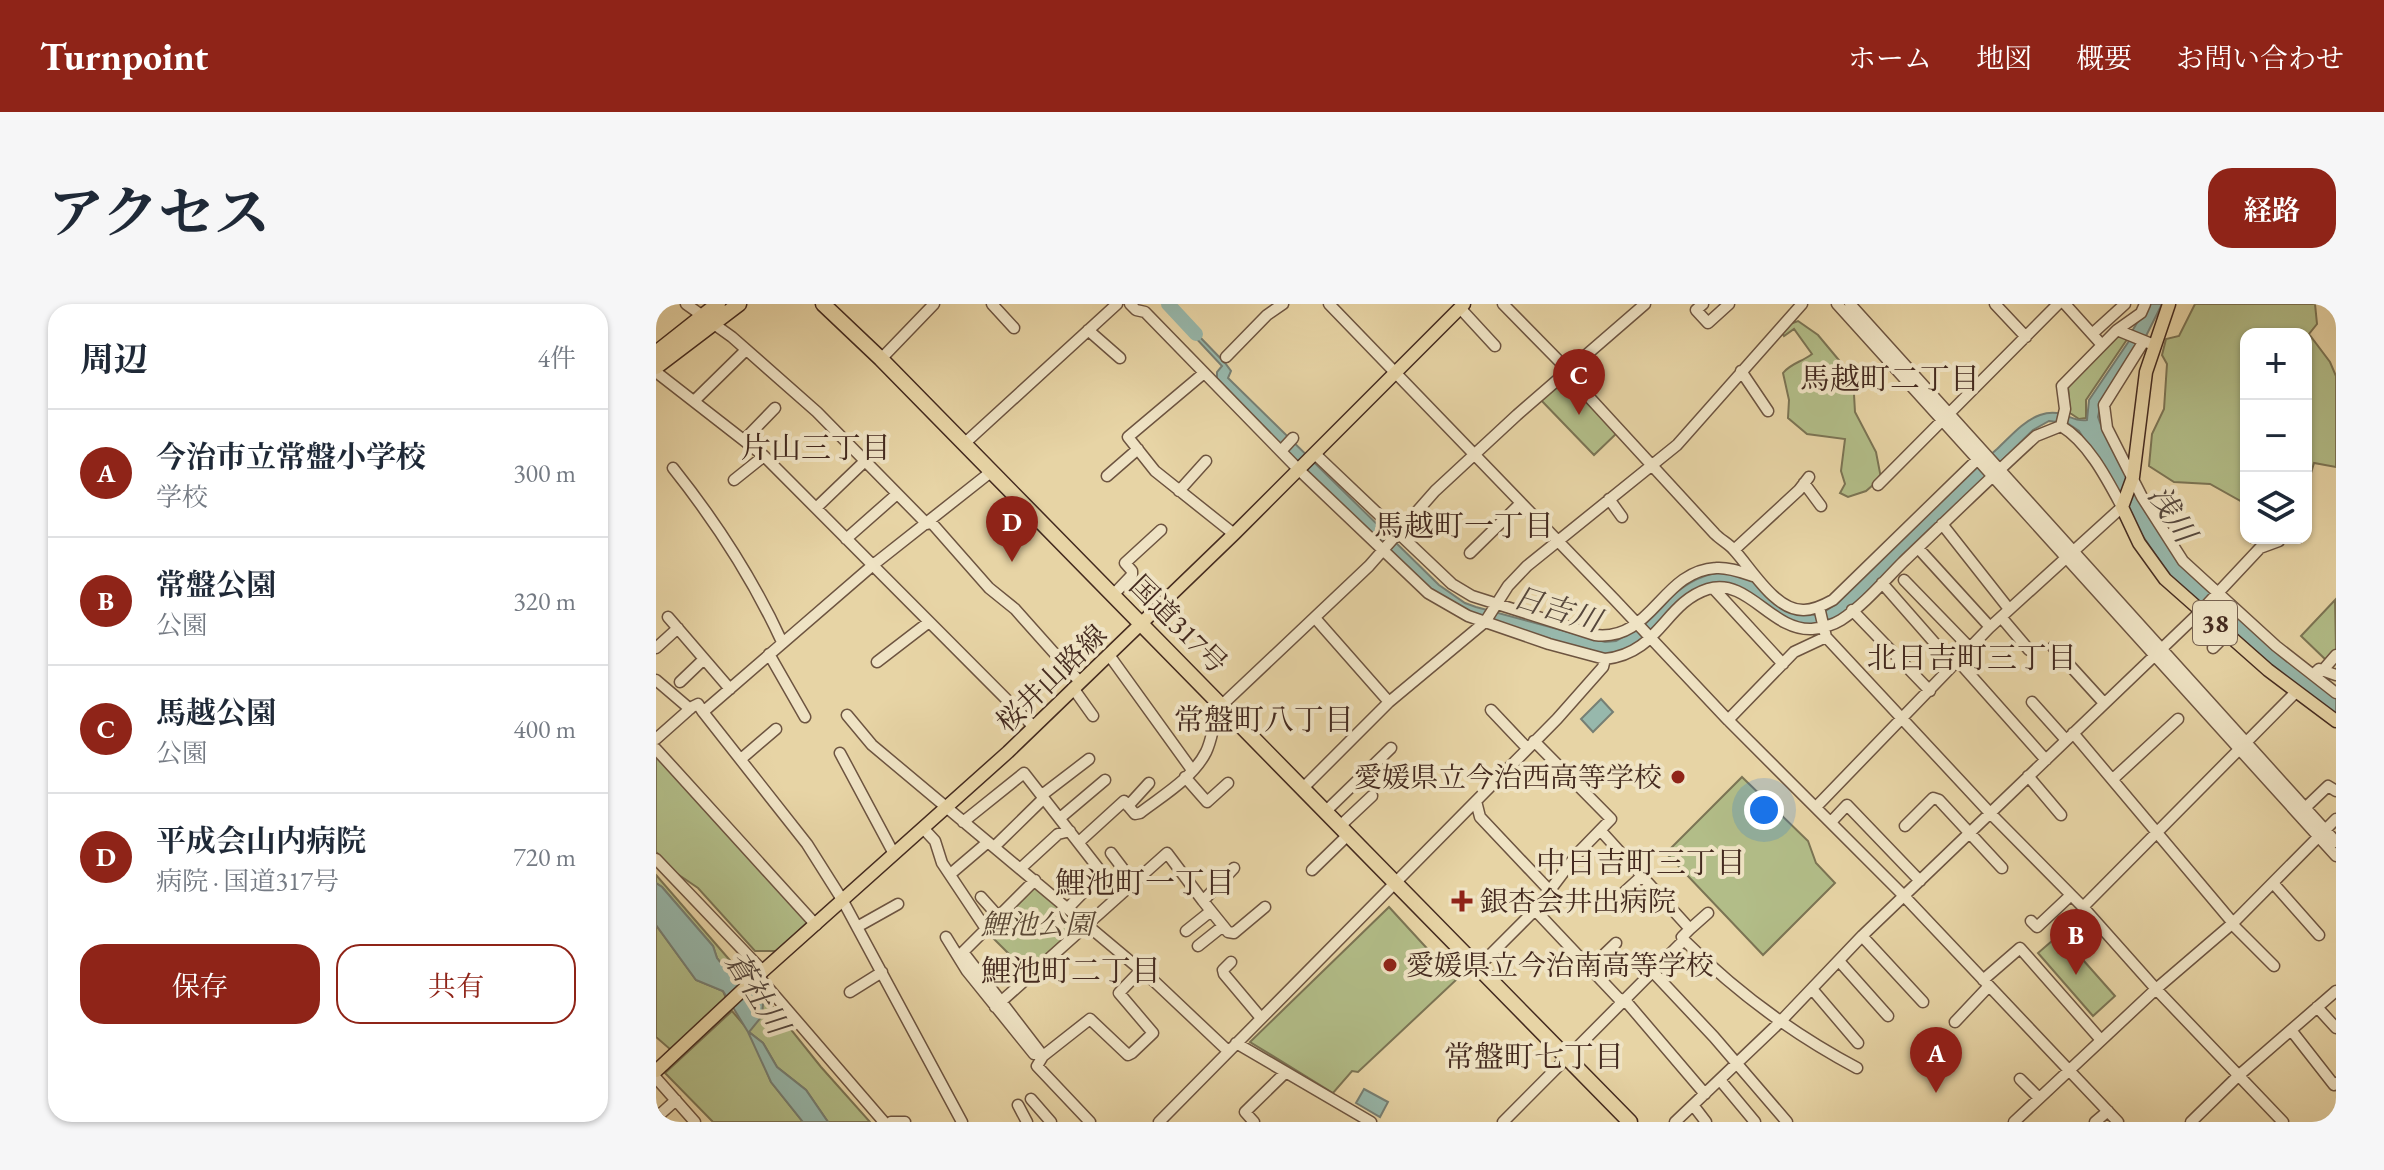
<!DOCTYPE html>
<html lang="ja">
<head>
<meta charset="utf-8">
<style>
	body { margin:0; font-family:"EB Garamond","Noto Serif JP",serif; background:#f6f6f7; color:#1f2937 }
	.controls { position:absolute; right:24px; top:24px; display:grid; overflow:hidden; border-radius:16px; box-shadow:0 2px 6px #0004 }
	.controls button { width:72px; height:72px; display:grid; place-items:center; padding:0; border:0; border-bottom:2px solid #e0e1e3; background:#fff; color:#1f2937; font:40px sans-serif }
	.you { position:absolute; left:1108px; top:506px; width:28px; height:28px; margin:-20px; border:6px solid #fff; border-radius:50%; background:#1a73e8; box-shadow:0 0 0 12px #1a73e833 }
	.badge { display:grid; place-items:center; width:52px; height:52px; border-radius:50%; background:#8f2418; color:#fff; font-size:26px; font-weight:700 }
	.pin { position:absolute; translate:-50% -66px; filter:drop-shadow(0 2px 4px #0008) }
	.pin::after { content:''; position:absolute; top:42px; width:28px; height:24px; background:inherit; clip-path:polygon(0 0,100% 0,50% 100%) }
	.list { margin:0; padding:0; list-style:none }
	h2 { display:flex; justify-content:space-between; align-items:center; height:104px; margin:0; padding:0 32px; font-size:34px }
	h2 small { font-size:26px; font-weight:400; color:#747a83 }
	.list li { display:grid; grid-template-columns:52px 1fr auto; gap:24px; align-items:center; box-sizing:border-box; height:128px; padding:0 32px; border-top:2px solid #e0e1e3 }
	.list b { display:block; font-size:30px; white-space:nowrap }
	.list p { margin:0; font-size:26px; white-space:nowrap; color:#747a83 }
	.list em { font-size:26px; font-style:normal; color:#747a83 }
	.actions { display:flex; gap:16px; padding:24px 32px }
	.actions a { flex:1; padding:18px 0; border:2px solid #8f2418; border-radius:24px; text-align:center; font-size:28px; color:#8f2418 }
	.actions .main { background:#8f2418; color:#fff }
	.icon { flex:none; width:44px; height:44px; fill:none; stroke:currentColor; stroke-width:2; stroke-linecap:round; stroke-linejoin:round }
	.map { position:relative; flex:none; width:1680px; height:818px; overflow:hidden; border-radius:24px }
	header { display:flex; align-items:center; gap:48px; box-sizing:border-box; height:112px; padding:0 40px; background:#8f2418; color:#fff }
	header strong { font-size:38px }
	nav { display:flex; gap:44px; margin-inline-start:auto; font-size:28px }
	.intro { display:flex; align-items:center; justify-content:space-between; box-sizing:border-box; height:192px; padding:0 48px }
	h1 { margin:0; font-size:56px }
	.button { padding:20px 36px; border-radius:24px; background:#8f2418; color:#fff; font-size:28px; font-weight:700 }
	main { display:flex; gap:48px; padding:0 48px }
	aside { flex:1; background:#fff; border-radius:24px; box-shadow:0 2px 6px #0004 }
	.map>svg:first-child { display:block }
	.green { fill:#b2bd88; stroke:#7b7454; stroke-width:2 }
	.water { fill:#97b8ac; stroke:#767f74; stroke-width:2 }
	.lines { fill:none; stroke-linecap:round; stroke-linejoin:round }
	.river { stroke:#97b8ac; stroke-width:14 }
	.minor-casing { stroke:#6d5440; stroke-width:13 }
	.major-casing { stroke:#442a1f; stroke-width:15 }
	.highway-casing { stroke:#442a1f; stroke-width:17 }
	.minor { stroke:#efe3c4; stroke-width:10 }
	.major { stroke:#e7d4a5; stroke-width:12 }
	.highway { stroke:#e7d4a5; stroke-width:14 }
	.poi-dot { fill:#8f2418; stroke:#efe3c4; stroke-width:3 }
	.labels { text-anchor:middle; stroke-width:8; stroke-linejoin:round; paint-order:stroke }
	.shield { fill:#efe3c4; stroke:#776250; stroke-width:2 }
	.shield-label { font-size:26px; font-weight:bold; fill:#442a1f }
	.street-label { font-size:28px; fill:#442a1f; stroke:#efe3c4 }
	.poi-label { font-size:28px; fill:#442a1f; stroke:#efe3c4; text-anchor:start }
	.park-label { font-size:28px; font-style:italic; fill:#5a4734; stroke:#efe3c4 }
	.neighbourhood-label { font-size:30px; fill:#442a1f; stroke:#efe3c4 }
	.water-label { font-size:30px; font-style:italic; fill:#55463b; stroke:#efe3c4 }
</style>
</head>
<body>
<header>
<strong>Turnpoint</strong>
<nav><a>ホーム</a><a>地図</a><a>概要</a><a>お問い合わせ</a></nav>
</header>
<div class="intro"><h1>アクセス</h1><a class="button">経路</a></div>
<main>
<aside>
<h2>周辺<small>4件</small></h2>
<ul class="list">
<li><span class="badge">A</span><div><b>今治市立常盤小学校</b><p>学校</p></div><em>300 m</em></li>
<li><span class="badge">B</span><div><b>常盤公園</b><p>公園</p></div><em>320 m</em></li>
<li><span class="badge">C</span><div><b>馬越公園</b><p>公園</p></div><em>400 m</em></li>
<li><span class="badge">D</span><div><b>平成会山内病院</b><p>病院 · 国道317号</p></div><em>720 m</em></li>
</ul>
<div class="actions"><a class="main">保存</a><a>共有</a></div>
</aside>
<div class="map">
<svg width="1680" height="818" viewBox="0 0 1680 818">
	<rect width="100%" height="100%" fill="#e7d4a5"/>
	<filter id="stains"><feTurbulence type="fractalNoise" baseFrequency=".0025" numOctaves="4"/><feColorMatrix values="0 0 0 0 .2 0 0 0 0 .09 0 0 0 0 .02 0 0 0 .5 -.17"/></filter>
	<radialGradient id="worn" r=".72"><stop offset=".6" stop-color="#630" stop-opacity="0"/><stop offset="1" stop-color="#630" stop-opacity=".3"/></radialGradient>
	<path class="green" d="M1539,0H1659L1661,20L1653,30L1674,58L1680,72V163L1658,159L1650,186V30H1590V200L1554,180L1518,178L1493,162L1496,130L1508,105L1511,60L1506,51L1510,35L1523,32Z
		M1142,17L1162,31L1197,73L1199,108L1220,148L1225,174L1210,187L1192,193L1184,189L1189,180L1185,167L1189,135L1151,130L1132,114L1133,96L1127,69C1135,59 1146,58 1156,50L1138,25L1128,32L1126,29L1134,20Z
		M1462,29L1472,34L1430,96V114L1423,115L1414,109L1412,83Z
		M910,72L962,128L938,151L883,94Z
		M1679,296L1680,346L1670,356L1645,332Z
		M0,448L152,618L121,647H99L42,584L20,569L0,548Z
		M1086,473L1152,537L1160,559L1179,579L1107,651L1010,549Z
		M0,571L91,676L96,677L165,763L214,818H172L150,786L121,763L107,739L94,729L115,778L147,818H57L9,769L76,707L93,727L79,677L61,654L57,642L6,583L0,579Z
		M380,580L425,619L371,668L335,632L334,626Z
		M733,603L800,676L702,768L696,767L677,789L594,738Z
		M0,621L40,676L67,687L70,694L15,746L0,733Z
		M1404,630L1459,692L1437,712L1382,649Z"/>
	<path class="water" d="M508,0H512L569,59L575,67L572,74L783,281L809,299L820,303L949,338L960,337L987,321L988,317C1017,290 1053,252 1096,276C1107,282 1114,295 1125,300C1136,306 1155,306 1168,308L1180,300C1233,248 1285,194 1341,145C1354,133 1367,117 1384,111C1407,103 1415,119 1431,116L1433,96L1475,34V29L1492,0H1506L1490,32L1446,95L1442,113L1445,121L1507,232L1680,392V411L1625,370L1514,272L1486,231L1423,127L1411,119L1393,117L1377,126L1207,292L1185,312L1163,321L1135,319L1103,298L1055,282L976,347L943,351L835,318L777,289L652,171L561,77V68L566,62Z
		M945,395L957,408L937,428L925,415Z
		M0,579L6,583L57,642L61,654L79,677L91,676L107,700L106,712L93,728L107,739L121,763L150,786L172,818H147L115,778L92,728L67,687L40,676L0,621Z
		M708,785L732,798L724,813L700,799Z"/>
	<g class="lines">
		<path class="river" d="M512,0L540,30"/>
		<g class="minor-casing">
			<path id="minor" d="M30,0L76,33L161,108L271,220
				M336,0L358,24
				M474,0L480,6L489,8L643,166L772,289L812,312L893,340L949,355
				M673,0L958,295L1072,416L1248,592L1462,818
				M847,0L905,59L910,68L1059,230C1065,236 1073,240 1078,246C1095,264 1119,307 1148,306C1158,306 1168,301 1177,296L1327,150
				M1047,0L1040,6L1052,19L1073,0
				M1181,0L1680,552
				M1194,0L1680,538
				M1339,0L1370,33
				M1409,0L1446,41
				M804,4L839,42
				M432,26L464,54
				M1461,26L1485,9L1489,0
				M1436,30L1469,0
				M1488,37L1448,101L1451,124L1486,193L1527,257L1620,342L1680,389
				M570,53L611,11L627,0
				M225,55L278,0
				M1085,67L1112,107
				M0,68L108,152L377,422
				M548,69L472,133L499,167L578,230
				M38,97L90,46
				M1405,122L1409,105L1406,82L1461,26L1493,39
				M88,136L119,104
				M309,139L461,0
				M625,147L637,134
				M659,150L796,280L816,292L939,331C996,338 1005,267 1060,264C1072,263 1085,268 1097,272
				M17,164C60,218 97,275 126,338
				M451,172L482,145
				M78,176L108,152
				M1148,179L1165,202
				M1222,181L1402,0
				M523,187L550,157
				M953,195L966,213
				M160,204L209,157
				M274,217L333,284L359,305L424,378
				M1286,220L1353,305
				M190,235L241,190
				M1262,244L1334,323
				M1078,246L1143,186L1153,173
				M814,249L865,199
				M1248,276L1314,344
				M1226,279L1298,361
				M1057,284L1127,360
				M457,291L476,271V267L469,259L505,226
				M1163,303L1170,333L1334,509L1427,603L1500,685L1627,818
				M1196,306L1274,387
				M12,313L74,385
				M1345,313L1373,346
				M659,314L733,398
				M1397,343L1448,399
				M0,344L22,324
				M1557,344L1572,329
				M113,350L149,413
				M453,351L536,466
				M1302,357L1390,456
				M221,358L273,318
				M1667,366L1680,351
				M1657,371L1663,365L1680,371
				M0,376L34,405
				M24,378L48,355
				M417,384L437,412
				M1376,398L1410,436
				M835,406L871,444
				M191,411L216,441L499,678L572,747
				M1072,416L1138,348L1170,333
				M1417,429L1577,619
				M0,435L36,403L42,400L47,408
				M0,445L160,621
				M184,449L238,550
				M85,455L120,425
				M1372,472L1405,511
				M529,473L551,498L572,479
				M1457,475L1522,415
				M647,484L733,398L829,318L852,282L871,262L1021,141L1146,0
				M386,491L433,455
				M820,497L824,513L893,586
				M472,502L493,479
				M1160,503L1333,324L1466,203C1451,175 1432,138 1405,122
				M1649,504L1672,482L1680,487
				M670,507L735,444
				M404,514L449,476
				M307,518L368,469L446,569L412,604
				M1175,518L1191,501L1264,577
				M684,522L716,492
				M1249,522L1277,494L1283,496L1346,564
				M267,524L279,537L286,559L330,625
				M945,527L1034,625L1052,609
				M423,538L468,497L479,510L484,509C506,492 537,474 550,448C558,432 556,415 567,400L713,262L779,187L861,111L989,0
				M338,543L388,494
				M455,549L477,578
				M0,555L107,667
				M365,564L402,530L414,527
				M656,566L693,530
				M298,567L332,538
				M379,576L307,648L387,752L381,762L434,818
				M1617,579L1663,631
				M325,593L342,612
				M547,597L572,628L578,629L609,603
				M954,601L986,572
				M1427,603L1640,388
				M879,606L965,697
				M1375,617L1381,623L1415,591
				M1576,620L1618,662
				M201,623L242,600
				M530,627L555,607
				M1206,632L1267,698
				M290,633L311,667L378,750
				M1028,636C1079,687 1137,730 1201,764
				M542,642L567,622
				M1183,657L1232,712
				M575,658L567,666L568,670L605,714
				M823,662L879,606L922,549L955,515L878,437
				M934,664L960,639
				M996,667L1058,733L1131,818
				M102,672L228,818
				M1327,676L1364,644L1445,736
				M1156,685L1202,739
				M194,688L226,668
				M968,695L1049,790
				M339,703L511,549L547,597L578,564
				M1661,703L1680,724
				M1299,718L1333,682
				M1635,726L1678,781L1680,779
				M580,739L715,818
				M387,752L434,715L472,751L476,749L497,729L463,689L485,666
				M0,774L39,818
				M1364,775L1383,794
				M1064,776L1099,818
				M375,795L395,818
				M362,801L371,818
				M1037,801L1050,818
				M0,814L20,796
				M235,818H249
				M306,818L187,597L151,540L47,408L217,261L336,167
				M503,818L901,415L947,363L949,355C1004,349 1008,299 1052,285C1092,273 1115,327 1156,325C1165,324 1177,321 1185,316C1208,301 1228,277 1247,258C1291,216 1335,173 1380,132L1405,122
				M598,818L589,808L630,768
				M847,818L1028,636L1026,633L1034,625
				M1019,818L1124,718L1206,632L1544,308L1604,244L1623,237
				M1358,818L1500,685L1577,619L1680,515
				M1439,818L1452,807
				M1535,818L1581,773L1680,687"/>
		</g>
		<g class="major-casing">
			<path id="major" d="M1513,0L1490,68L1477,173L1466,203L1483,239L1509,275L1612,366L1680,417
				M0,767L107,667L352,448L578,230L808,0"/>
		</g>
		<g class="highway-casing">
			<path id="highway" d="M167,0L225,55L974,818
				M0,49L62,0
				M0,63L83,0"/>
		</g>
		<use href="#minor" class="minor"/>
		<use href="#major" class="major"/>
		<use href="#highway" class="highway"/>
	</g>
	<g class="poi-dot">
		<circle cx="1022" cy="473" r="8"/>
		<path d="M802 585h8v8h8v8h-8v8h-8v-8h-8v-8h8z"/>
		<circle cx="734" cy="661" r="8"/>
	</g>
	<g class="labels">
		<rect class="shield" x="1537" y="297" width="44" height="44" rx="6"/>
		<g class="shield-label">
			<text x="1559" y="328">38</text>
		</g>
		<g class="street-label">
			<text transform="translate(523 320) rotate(45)" y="10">国道317号</text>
			<text transform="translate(395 374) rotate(-44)" y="10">桜井山路線</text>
		</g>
		<g class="poi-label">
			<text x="1006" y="483" text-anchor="end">愛媛県立今治西高等学校</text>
			<text x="824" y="607">銀杏会井出病院</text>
			<text x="750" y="671">愛媛県立今治南高等学校</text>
		</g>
		<g class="park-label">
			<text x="381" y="630">鯉池公園</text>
		</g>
		<g class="neighbourhood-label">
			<text x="1234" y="85">馬越町二丁目</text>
			<text x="160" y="154">片山三丁目</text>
			<text x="808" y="232">馬越町一丁目</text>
			<text x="1316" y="364">北日吉町三丁目</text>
			<text x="608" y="426">常盤町八丁目</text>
			<text x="985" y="569">中日吉町三丁目</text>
			<text x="489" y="589">鯉池町一丁目</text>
			<text x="415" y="677">鯉池町二丁目</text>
			<text x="878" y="763">常盤町七丁目</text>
		</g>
		<g class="water-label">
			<text transform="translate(1516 210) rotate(57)" y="10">浅川</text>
			<text transform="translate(901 305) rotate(17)" y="10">日吉川</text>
			<text transform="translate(101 689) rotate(58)" y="10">蒼社川</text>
		</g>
	</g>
	<rect width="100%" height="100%" filter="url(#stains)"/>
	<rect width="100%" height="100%" fill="url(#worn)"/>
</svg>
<div class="controls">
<button>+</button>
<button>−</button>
<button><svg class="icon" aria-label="layers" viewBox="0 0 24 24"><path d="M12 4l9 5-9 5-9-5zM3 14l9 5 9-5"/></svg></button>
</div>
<div class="you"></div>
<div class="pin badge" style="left:1280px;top:789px">A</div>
<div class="pin badge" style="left:1420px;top:671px">B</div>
<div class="pin badge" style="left:923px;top:111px">C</div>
<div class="pin badge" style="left:356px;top:258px">D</div>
</div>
</main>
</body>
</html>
